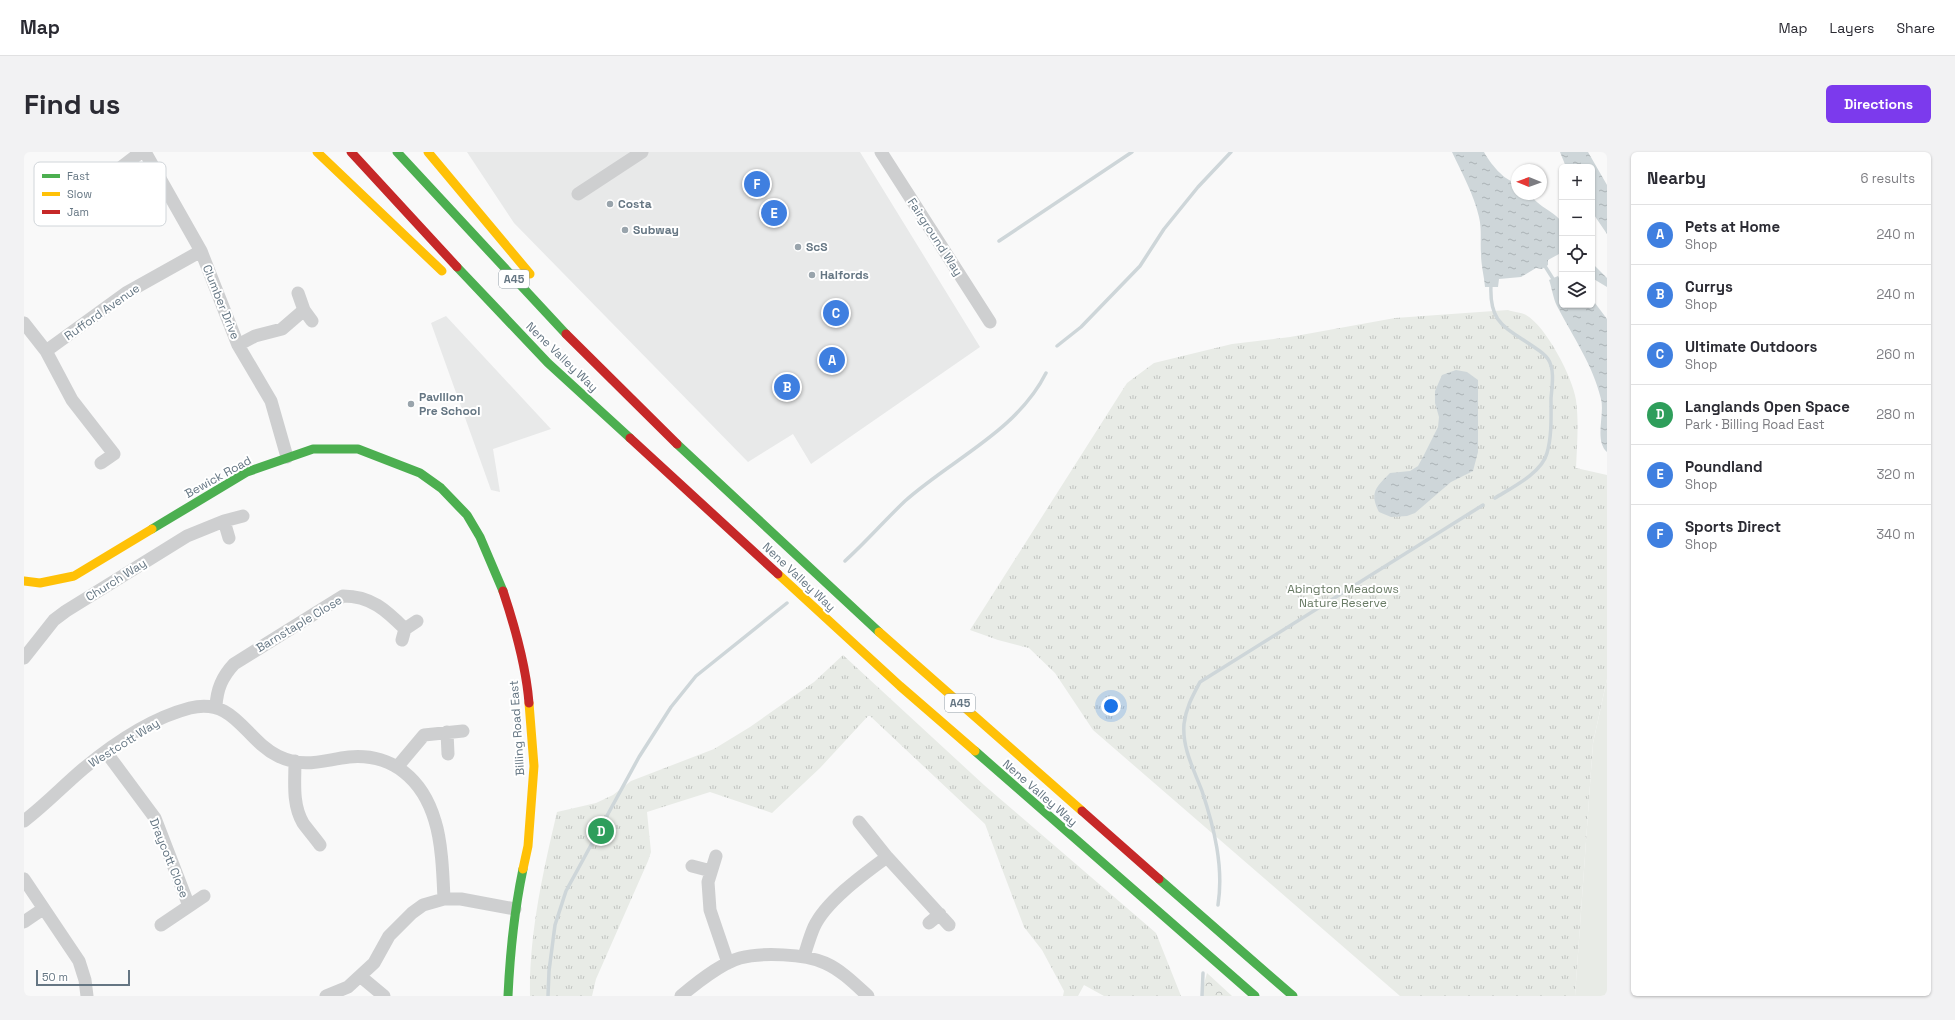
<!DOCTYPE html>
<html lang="en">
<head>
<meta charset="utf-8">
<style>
	body { margin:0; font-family:"Space Grotesk",sans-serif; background:#f2f2f3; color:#2b2b33 }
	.controls { position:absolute; right:12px; top:12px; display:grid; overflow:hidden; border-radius:6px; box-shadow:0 1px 3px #0004 }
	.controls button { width:36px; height:36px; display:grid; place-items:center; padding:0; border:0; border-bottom:1px solid #e1e1e2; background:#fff; color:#2b2b33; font:20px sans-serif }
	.compass { position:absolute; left:1487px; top:12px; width:36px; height:36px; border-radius:50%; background:#fff; box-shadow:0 1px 3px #0004; rotate:271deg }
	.scale { position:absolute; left:12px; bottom:10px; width:94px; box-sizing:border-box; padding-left:4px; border:2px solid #657683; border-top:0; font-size:11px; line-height:14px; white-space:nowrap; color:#657683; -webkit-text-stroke:3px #fff; paint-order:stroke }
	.you { position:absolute; left:1087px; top:554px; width:14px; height:14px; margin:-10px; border:3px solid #fff; border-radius:50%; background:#1a73e8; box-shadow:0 0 0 6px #1a73e833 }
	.badge { display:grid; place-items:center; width:26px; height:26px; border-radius:50%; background:#7c3aed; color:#fff; font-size:13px; font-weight:700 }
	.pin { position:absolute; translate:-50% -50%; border:2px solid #fff; box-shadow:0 1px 4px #0006 }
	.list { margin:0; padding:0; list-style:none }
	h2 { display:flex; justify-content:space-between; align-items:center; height:52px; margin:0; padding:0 16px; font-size:17px }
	h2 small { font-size:13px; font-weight:400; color:#7c7c81 }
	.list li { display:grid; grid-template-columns:26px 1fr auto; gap:12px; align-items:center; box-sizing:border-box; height:60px; padding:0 16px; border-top:1px solid #e1e1e2 }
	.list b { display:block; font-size:15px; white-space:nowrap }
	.list p { margin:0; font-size:13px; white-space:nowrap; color:#7c7c81 }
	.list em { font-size:13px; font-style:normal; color:#7c7c81 }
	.icon { flex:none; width:22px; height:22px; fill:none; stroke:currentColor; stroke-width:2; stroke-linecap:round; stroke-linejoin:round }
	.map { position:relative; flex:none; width:1583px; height:844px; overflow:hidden; border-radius:6px }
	header { display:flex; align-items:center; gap:24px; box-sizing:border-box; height:56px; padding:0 20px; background:#fff; border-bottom:1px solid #e1e1e2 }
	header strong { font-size:19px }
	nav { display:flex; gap:22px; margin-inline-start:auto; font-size:14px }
	.intro { display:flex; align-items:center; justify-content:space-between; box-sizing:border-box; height:96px; padding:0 24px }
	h1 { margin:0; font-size:28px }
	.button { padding:10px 18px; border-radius:6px; background:#7c3aed; color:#fff; font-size:14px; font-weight:700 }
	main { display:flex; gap:24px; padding:0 24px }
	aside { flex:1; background:#fff; border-radius:6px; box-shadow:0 1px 3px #0004 }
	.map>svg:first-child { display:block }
	.built { fill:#e8e9e9 }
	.grass { fill:#e8ebe6 }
	.forest { fill:url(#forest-crowns) }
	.park { fill:url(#park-tufts) }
	.water { fill:url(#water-ripples) }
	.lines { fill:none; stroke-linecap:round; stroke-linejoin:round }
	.stream { stroke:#ced6d9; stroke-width:3.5 }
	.street { stroke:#cecfd0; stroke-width:13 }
	.fast { stroke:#4caf50; stroke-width:9 }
	.slow { stroke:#ffc107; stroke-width:9 }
	.jam { stroke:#c62828; stroke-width:9 }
	.poi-dot { fill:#99a4ac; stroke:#fff; stroke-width:1.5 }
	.labels { text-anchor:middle; stroke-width:4; stroke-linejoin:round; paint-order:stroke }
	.shield { fill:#fff; stroke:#939fa8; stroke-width:1 }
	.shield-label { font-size:11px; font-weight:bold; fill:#657683 }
	.poi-label { font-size:12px; font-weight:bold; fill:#657683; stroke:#fff; text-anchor:start }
	.street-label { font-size:12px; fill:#657683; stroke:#fff }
	.park-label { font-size:12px; fill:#687a64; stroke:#fff }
	.key { fill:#fff; stroke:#d1d6da; stroke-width:1 }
	.key-label { font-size:11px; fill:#657683 }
</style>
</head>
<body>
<header>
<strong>Map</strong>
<nav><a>Map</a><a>Layers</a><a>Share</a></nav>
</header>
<div class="intro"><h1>Find us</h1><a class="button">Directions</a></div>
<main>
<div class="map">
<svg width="1583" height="844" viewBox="0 0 1583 844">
	<defs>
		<pattern id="forest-crowns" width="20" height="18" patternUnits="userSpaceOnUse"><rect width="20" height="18" fill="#e8ebe6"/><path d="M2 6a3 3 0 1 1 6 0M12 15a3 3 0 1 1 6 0" fill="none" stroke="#c0c3c0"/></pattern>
		<pattern id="park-tufts" width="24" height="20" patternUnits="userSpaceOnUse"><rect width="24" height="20" fill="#e8ebe6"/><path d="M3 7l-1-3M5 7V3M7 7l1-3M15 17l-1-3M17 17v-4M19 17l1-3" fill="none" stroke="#c0c3c0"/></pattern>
		<pattern id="water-ripples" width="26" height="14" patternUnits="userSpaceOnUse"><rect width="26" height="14" fill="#ced6d9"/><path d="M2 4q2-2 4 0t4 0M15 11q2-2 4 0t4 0" fill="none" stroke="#abb2b5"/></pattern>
	</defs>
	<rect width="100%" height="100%" fill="#f9f9f9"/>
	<path class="built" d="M443,0H836L956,195L787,312L769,282L724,310L490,71Z
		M422,164L527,277L469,297L476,340L467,338L407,171Z"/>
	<path class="grass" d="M1583,527V844H1551L1569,591Z"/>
	<path class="forest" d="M1183,821L1208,844H1178V839Z"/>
	<path class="park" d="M1484,158C1489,160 1497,160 1502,163C1522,174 1549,226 1552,248C1555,270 1553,294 1552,316L1583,323V527L1569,591L1551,844H1376L1069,578L1031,521L1005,496L974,488L946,478L1103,231L1130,211L1208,192L1266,185L1371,166Z
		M819,503L960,633L1132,781L1157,844H1080L1060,833L1054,844H1039L1040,839L1018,798L1000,775L961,672L845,563L796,616L748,661L686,640L623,660L627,700L624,709L572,827L568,844H506C505,782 519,720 533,660L572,651L589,643L607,629L690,597L726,575L790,530Z"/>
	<path class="water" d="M1428,0H1460C1466,11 1480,29 1493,31V42H1506C1512,54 1536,62 1538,72C1539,80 1538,89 1538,97L1536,99L1535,102L1524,108V113L1518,117L1512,116L1497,125L1475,127L1474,135H1461C1460,123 1457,113 1457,102C1456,89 1458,78 1455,65C1450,43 1438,21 1428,0Z
		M1536,0H1564L1583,33V82L1568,60V15H1542Z
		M1568,111L1583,126V135L1568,126Z
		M1534,124L1538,132V153H1568V147L1583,167V300C1570,288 1581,263 1577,247C1569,213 1549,185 1533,154C1529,146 1528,136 1525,128Z
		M1432,218L1443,220L1454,228V300L1449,319L1427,330L1391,361L1383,364L1367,365L1355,360C1345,341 1352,335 1366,321L1386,319L1394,314L1400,303L1414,275L1415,265L1411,251V239L1418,223Z"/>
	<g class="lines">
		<path class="stream" d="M975,89L1108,0
			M1519,111L1531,130
			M1467,132C1465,170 1479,174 1507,193C1513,197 1520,201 1524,207C1531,217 1528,235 1527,246C1527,264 1528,284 1523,301C1518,321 1487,336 1471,346
			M1033,194L1057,175L1116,114L1140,77L1174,35L1207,0
			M821,409C842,390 860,369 881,349C928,307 993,279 1022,221
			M1194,753C1200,715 1190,675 1178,639C1170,618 1158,596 1160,572C1162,556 1168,545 1176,530L1459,353
			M524,844L525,819L531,773L542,739L615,605L647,555L672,524L763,451
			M1178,844L1179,821"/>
		<path class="street" d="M121,0L177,99L214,193L247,249L263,305
			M857,0L966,170
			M52,25L61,35L65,44
			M61,35L95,17L117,0
			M554,42L618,0
			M274,141L280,158L288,169
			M0,171L22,199
			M214,193L231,184L258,177L280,158
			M77,311L90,302L48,248L22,199L102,141L177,99
			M200,369L205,386
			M378,488L381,477L393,469
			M0,506L30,468L42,459L163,384L200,369L219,364
			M192,554C193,537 198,525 210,512L319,444C347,444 362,458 381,477
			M423,580L424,602
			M82,600L131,666L165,754
			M271,609C271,630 268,652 279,671C284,678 291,686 296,693
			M374,614L400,583L439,579
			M0,669C21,653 39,634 59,617C89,592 128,566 166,556C211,545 220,587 254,604C281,617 299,608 325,605C369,601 399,628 411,669C418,691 419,724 420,747
			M692,704L684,730L686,758L704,811
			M863,705L925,773
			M668,714L687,719
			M0,727L55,809L61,828L63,844
			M0,770L19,757
			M905,771L916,762
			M137,773L180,744
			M780,804C783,795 786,784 790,775C802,749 840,722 863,705L835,670
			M336,824L360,844
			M302,844L324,835L350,811L365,784L388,761L399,753L420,747H437L491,757
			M657,844C671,832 698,811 716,806C738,800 781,802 801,811C817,818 831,832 844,844"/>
		<path class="fast" d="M373,0L542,182
			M433,115L524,211L606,286
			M653,292L855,480
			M128,377L223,320L289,297H334L396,321L417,336L443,363L456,385L479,439
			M951,599L1231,844
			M1135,727L1269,844
			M484,844C486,801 490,760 499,717"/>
		<path class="slow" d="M293,0L418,119
			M404,0L506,122
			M754,422L876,534L951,599
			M0,429L16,431L50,424L128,377
			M855,480L1058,659
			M499,717L504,694L510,614L505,551"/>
		<path class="jam" d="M327,0L433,115
			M542,182L653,292
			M606,286L754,422
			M479,439C491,475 502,513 505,551
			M1058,659L1135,727"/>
	</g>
	<g class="poi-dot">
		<circle cx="586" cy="52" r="4"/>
		<circle cx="601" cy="78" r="4"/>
		<circle cx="774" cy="95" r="4"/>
		<circle cx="788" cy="123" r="4"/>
		<circle cx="387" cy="252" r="4"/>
	</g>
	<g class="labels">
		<g class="shield">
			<rect x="475" y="118" width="30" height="18" rx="3"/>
			<rect x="921" y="542" width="30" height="18" rx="3"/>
		</g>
		<g class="shield-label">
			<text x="490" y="131">A45</text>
			<text x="936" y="555">A45</text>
		</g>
		<g class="poi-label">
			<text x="594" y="56">Costa</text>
			<text x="609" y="82">Subway</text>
			<text x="782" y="99">ScS</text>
			<text x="796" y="127">Halfords</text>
			<text x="395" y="249">Pavilion<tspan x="395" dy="14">Pre School</tspan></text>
		</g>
		<g class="street-label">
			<text transform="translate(911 85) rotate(57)" y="4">Fairground Way</text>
			<text transform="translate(197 150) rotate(68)" y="4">Clumber Drive</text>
			<text transform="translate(78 160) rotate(-35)" y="4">Rufford Avenue</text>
			<text transform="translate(538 205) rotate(44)" y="4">Nene Valley Way</text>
			<text transform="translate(194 325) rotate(-29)" y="4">Bewick Road</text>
			<text transform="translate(775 425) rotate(43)" y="4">Nene Valley Way</text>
			<text transform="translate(92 428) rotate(-32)" y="4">Church Way</text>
			<text transform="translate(275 472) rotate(-31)" y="4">Barnstaple Close</text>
			<text transform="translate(493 576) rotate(-94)" y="4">Billing Road East</text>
			<text transform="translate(100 591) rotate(-32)" y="4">Westcott Way</text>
			<text transform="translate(1016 641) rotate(41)" y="4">Nene Valley Way</text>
			<text transform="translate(145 706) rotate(68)" y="4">Draycott Close</text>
		</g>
		<g class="park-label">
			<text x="1319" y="441">Abington Meadows<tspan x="1319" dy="14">Nature Reserve</tspan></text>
		</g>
	</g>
	<rect x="10" y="10" width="132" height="64" rx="6" class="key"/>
	<rect x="18" y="22" width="18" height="4" fill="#4caf50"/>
	<rect x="18" y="40" width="18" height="4" fill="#ffc107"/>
	<rect x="18" y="58" width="18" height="4" fill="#c62828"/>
	<g class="key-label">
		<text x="43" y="28">Fast</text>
		<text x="43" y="46">Slow</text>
		<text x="43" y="64">Jam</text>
	</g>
</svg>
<div class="controls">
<button>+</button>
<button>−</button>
<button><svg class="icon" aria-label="locate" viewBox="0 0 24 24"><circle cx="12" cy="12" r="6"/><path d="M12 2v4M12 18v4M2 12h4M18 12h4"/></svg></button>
<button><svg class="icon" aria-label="layers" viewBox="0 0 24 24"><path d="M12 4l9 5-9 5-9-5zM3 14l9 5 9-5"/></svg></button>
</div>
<svg class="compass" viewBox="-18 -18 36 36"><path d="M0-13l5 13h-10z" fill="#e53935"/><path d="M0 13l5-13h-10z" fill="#7c7c81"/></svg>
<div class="scale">50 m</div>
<div class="you"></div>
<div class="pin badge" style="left:808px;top:208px;background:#3f7fe0">A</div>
<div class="pin badge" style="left:763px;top:235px;background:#3f7fe0">B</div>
<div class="pin badge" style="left:812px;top:161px;background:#3f7fe0">C</div>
<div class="pin badge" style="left:577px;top:679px;background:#2e9e5b">D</div>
<div class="pin badge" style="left:750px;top:61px;background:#3f7fe0">E</div>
<div class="pin badge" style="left:733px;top:32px;background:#3f7fe0">F</div>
</div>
<aside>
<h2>Nearby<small>6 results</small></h2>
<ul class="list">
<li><span class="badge" style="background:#3f7fe0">A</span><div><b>Pets at Home</b><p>Shop</p></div><em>240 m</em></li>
<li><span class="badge" style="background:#3f7fe0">B</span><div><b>Currys</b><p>Shop</p></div><em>240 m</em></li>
<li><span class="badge" style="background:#3f7fe0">C</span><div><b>Ultimate Outdoors</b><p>Shop</p></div><em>260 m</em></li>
<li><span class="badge" style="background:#2e9e5b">D</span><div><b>Langlands Open Space</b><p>Park · Billing Road East</p></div><em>280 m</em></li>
<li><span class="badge" style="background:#3f7fe0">E</span><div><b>Poundland</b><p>Shop</p></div><em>320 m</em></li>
<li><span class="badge" style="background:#3f7fe0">F</span><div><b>Sports Direct</b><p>Shop</p></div><em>340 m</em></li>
</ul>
</aside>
</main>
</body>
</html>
